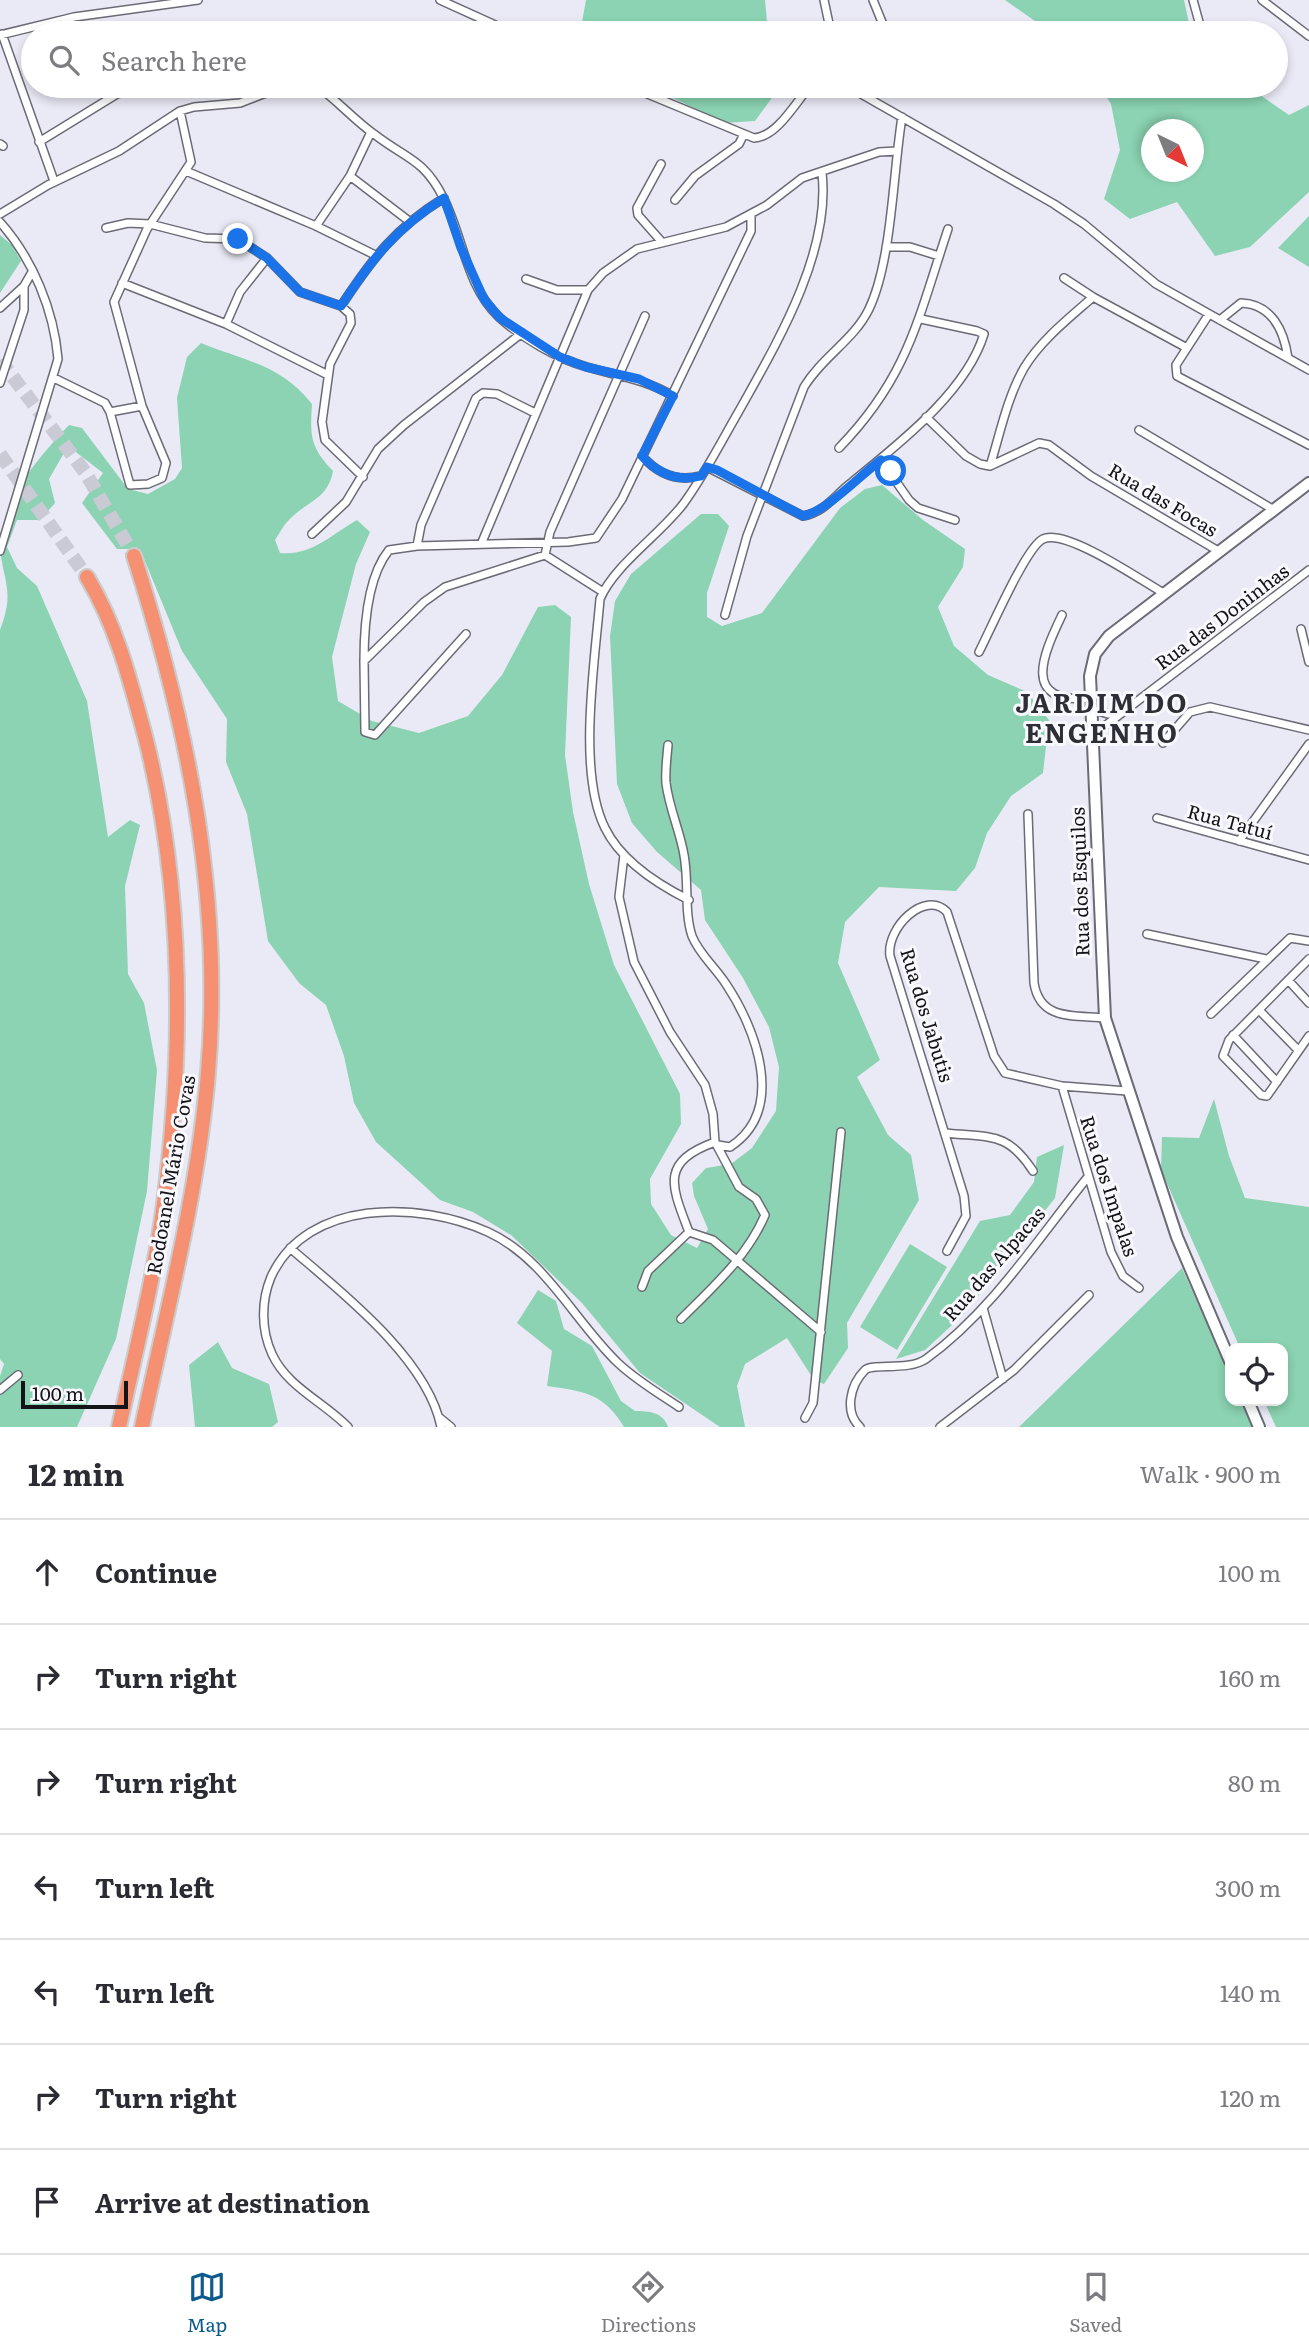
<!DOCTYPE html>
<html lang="en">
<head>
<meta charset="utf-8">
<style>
	body { margin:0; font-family:Literata,serif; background:#f2f2f3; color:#2b2b33 }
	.controls { position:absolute; right:21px; bottom:21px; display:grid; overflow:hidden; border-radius:14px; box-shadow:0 4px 10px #0003 }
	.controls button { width:63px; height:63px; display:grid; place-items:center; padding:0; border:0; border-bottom:2px solid #e1e1e2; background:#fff; color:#2b2b33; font:35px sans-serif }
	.compass { position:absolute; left:1141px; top:119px; width:63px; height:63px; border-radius:50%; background:#fff; box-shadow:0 4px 10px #0003; rotate:137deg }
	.scale { position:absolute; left:21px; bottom:18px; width:107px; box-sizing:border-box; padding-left:7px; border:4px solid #141418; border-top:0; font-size:19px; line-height:24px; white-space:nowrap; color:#141418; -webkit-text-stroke:5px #f8f8fd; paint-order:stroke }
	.stop { position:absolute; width:21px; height:21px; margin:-16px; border:5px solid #1a73e8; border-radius:50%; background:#fff }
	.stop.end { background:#1a73e8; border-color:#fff; box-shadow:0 2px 7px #0008 }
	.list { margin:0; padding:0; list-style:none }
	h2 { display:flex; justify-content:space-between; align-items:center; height:91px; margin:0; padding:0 28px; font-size:30px }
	h2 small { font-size:23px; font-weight:400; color:#7c7c81 }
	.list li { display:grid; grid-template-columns:46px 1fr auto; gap:21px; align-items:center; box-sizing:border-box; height:105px; padding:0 28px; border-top:2px solid #e1e1e2 }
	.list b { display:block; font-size:26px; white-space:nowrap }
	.list em { font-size:23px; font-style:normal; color:#7c7c81 }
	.icon { flex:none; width:38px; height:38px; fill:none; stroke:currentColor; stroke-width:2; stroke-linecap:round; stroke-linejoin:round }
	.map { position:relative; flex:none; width:1309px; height:1427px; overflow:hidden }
	.search { position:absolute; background:#fff; box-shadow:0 4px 10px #0003; left:21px; right:21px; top:21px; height:77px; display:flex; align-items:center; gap:18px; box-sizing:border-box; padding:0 24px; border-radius:38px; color:#7c7c81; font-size:26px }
	.sheet { height:826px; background:#fff }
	nav { display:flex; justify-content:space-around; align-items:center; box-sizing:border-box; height:98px; border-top:2px solid #e1e1e2; background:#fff; font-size:19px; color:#7c7c81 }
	nav a { display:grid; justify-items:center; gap:4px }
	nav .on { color:#0d5a8d }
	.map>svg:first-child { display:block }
	.green { fill:#8bd3b2; fill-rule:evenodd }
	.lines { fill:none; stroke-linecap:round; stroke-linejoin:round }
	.highway-tunnel { stroke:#cacad5; stroke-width:14; stroke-dasharray:14 7; stroke-linecap:butt }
	.street-casing { stroke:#6b6b76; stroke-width:10 }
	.secondary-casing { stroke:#6b6b76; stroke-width:14 }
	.highway-casing { stroke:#cbcbcc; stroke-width:18 }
	.street { stroke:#fff; stroke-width:7 }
	.secondary { stroke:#fff; stroke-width:10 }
	.highway { stroke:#f59072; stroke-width:14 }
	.route { stroke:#1a73e8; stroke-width:9 }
	.labels { text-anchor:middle; stroke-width:6; stroke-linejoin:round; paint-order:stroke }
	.street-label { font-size:19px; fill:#141418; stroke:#f8f8fd }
	.district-label { font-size:26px; font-weight:bold; letter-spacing:2px; fill:#2e2e37; stroke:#f8f8fd }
</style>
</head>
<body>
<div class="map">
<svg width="1309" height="1427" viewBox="0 0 1309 1427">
	<rect width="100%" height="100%" fill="#eaeaf6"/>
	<path class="green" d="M586,0H765L768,33H580Z
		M1005,0H1184L1191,33H1052Z
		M649,86H776L774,95L755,121L724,123Z
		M1100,86H1247L1289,115L1309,105V192L1250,247L1215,256L1177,202L1130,219L1104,199L1120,150L1111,104ZM1152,130H1194V172H1152Z
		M1309,216V267L1278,248Z
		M0,235L12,245L21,261L0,293Z
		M201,343C245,361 280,364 312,404C310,436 310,447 333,471C328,500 306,501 288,521C283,526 279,534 275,540L280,553C312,556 332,534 357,520L370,532L356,564L332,657L338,701L372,721L419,733L468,716L502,675L538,607L555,605L571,617L565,755L573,812L589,884L614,965L680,1094L681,1124L650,1179L651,1204L671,1235L697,1248L708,1229L694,1196L692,1183L706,1168L731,1164L752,1148L776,1111L779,1067L769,1027L743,978L705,920L701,890L657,852L632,823L617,784L610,636L615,601L631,574L701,514H718L729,526L707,593V617L722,626L762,613L840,508L865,489L882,485L923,520L965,549L963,567L938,607L954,646L988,675L1027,692L1049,720L1043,773L1011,796L987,833L975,868L956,891L879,887L845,922L838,963L880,1060L857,1077L888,1135L911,1155L919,1200L847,1323L848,1348L824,1384L814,1380L787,1338L745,1364L737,1386L745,1427H720L640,1373L582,1303L511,1235L473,1212L440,1200L376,1142L354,1103L344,1056L326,1005L299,983L268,941L247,814L226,762L227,719L182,651L140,549H117L82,503L103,473L68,446L49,479L55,503L40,520H17L7,547L17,568L37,586L87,701L108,837L130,820L140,825L125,886L128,974L144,1003L157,1070L147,1191L116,1339L77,1427H0V1376L4,1364L0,1359V630C14,593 5,586 0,550C0,501 38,458 69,425L82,428L128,489L148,494L175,479L182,468L177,398L187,357Z
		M1214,1099L1229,1156L1245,1198L1309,1207V1427H1276L1264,1401H1283V1348H1240L1161,1170L1162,1137L1199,1138Z
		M1064,1145L1055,1198L963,1315L925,1350L896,1359L980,1221L1010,1215L1034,1182L1037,1157Z
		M910,1244L947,1267L897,1350L860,1327Z
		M1182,1268L1230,1375V1401H1242L1254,1427H1019Z
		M538,1290L556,1301L564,1329L592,1346L621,1401L635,1411C649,1411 663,1412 668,1427H624C604,1393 583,1391 547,1386L552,1351L517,1323Z
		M218,1342L232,1368L269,1384L278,1422L272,1427H195L189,1365Z"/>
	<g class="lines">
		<path class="highway-tunnel" d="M0,360L85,472L134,556
			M0,454L87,577"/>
		<g class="street-casing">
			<path id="street" d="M440,0L513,33
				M824,0L831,33
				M873,0L884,27
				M1193,0L1202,33
				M1262,0L1309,36
				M2,34L54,181
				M0,35L74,17L198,0
				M317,86C338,101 354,120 374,134C406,159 423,158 443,197C463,236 466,286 499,317C522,338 558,359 587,367C618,376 645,379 673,396
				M628,86L754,138C777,137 796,102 810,86
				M847,86L1054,204L1084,224L1156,284L1309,370
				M39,142L117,94L147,86
				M0,144L3,146
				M186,171L316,226L375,255
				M350,176L409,221
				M675,200L695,176L739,144L743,136
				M0,214L48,185L119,151L180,111L194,107L240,103L284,86
				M0,222C33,259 54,311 58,359L0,551
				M316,226L350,176L371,132
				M106,228L128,223L150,224L205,238L238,239L267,258L300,292L341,306L350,314L351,323L330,364L322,422L325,440L363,477
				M661,241L638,215L637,208L661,164
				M886,247H910L939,256
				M1064,278L1093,297L1187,348
				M526,279L557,290H588
				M122,283L226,324L328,375
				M341,306C372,259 395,228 444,198
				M0,308L24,286L32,272
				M1209,314L1176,365L1177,376L1309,445
				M1220,320L1241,303C1272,304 1284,331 1288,358
				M226,324L240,292L267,258
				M54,378L105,403L110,412L130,485L148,484L162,478L166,463L142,406
				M0,383L24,310V286
				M110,412L142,406L114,302L147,229L191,162L180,111
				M926,417L966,456L980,464L990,466L1039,443L1049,445L1091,476L1220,552
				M1139,430L1274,510
				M839,448C908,377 918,319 948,229
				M642,456C658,474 677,482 700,476
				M881,460L909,500L918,508L955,520
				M990,466C1000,434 1007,398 1024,368C1040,341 1069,318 1093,297
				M707,467L803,516C825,512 834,496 851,483C897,445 966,393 984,334L977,331L921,319
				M312,534L346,502L378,449L404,425L522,333
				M482,542L588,290L603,273L637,249L726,227L767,205L802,178L879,152L897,151
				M417,546L421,525L476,398L483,393L497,394L535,413
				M545,555L550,532L645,316
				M725,615L747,536L804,387C822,357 854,340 869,309C892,261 893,172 902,117
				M1062,615C1044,653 1019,705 1091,698
				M1301,629L1309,662
				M466,634L375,735L365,732L364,661L424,602L445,587L545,555L603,592
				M979,652C990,631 1026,547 1043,539C1066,528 1142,581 1165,594
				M364,661C364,627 367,577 389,550L417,546L568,542L596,538L622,499L751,231V215
				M1091,709L1108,714H1119
				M1093,735L1309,570
				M1163,743L1190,712L1210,707L1309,730
				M668,745C667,757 665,771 666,783C669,808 680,831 684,855C689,881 684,912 692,936C699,954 715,967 726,984C756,1029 787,1110 730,1147L718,1145
				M1028,814L1034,983C1040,1021 1074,1015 1105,1018
				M1157,818L1309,860
				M1239,841L1309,744
				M624,855L619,897L634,962L670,1032L705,1085L713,1114L715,1142L739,1187L756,1199L765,1215C747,1257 713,1287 681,1319
				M689,900C657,884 621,861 605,828C577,772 595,661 600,599C614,565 661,534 684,503C705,474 721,442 739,411C777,343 831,253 822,173
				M1147,934L1266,959
				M1309,959L1229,1040L1223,1056L1261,1095L1267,1096L1309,1036
				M1288,980L1309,1003
				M1259,1010L1298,1050
				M1211,1014L1290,938L1309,941
				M1233,1035L1277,1082
				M1062,1086L1111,1252L1123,1276L1139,1288
				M946,1133C990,1138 1007,1131 1033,1171
				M689,1232C671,1185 660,1162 715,1142
				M290,1248C340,1291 428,1359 441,1427
				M947,1251L966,1216L964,1196L890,956C886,928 925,889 947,912L994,1056L1005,1073L1062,1086L1127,1091
				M642,1287L648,1271L689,1232L713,1240L821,1332
				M983,1308L1003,1379
				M0,1390L18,1375
				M440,1418L451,1427
				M805,1418L813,1403L841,1132
				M348,1427C324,1402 287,1387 272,1354C261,1330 261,1301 271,1277C307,1198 420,1201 488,1232C545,1258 575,1322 618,1363C636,1380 658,1393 679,1407
				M860,1427C844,1412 850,1385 865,1370C872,1363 909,1371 926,1359C991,1312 1037,1240 1087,1178
				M940,1427L1014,1370L1089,1295"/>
		</g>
		<g class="secondary-casing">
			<path id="secondary" d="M1230,1361L1177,1237L1105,1018L1090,676L1095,654L1109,636L1309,483
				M1248,1401L1259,1427"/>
		</g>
		<g class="highway-casing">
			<path id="highway" d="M134,556C187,724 223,896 208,1073C198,1192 167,1310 142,1427
				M87,577C117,627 130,680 145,736C184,889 184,1048 164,1204C154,1279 135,1353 119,1427"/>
		</g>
		<use href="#street" class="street"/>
		<use href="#secondary" class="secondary"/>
		<use href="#highway" class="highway"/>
	</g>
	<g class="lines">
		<path class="route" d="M238,239L267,258L300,292L341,306C372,259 395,229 444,198L461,248L484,299L500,318L560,357L586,367L639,379L673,396L642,456C658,474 677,482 701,476L707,467L717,470L803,516C827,511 859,476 881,460L891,471"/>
	</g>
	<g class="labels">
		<g class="street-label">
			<text transform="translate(1163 500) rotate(31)" y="7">Rua das Focas</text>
			<text transform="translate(1222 617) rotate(-37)" y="7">Rua das Doninhas</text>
			<text transform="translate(1230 822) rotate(15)" y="7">Rua Tatuí</text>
			<text transform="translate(1080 882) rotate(-92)" y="7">Rua dos Esquilos</text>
			<text transform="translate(927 1015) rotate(73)" y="7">Rua dos Jabutis</text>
			<text transform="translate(171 1175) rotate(-80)" y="7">Rodoanel Mário Covas</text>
			<text transform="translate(1109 1186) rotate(72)" y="7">Rua dos Impalas</text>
			<text transform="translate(994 1264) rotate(-49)" y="7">Rua das Alpacas</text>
		</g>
		<g class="district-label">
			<text x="1102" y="713">JARDIM DO<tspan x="1102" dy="30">ENGENHO</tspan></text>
		</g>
	</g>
</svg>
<div class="controls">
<button><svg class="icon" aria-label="locate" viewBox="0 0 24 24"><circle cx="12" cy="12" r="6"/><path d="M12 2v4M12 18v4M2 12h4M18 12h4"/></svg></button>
</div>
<svg class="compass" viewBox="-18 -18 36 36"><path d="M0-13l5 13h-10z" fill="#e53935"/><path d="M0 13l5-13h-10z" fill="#7c7c81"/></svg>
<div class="scale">100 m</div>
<div class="stop" style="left:891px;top:471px"></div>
<div class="stop end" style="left:238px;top:239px"></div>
<div class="search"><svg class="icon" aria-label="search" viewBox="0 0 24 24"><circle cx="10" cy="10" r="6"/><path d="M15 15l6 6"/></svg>Search here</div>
</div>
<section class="sheet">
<h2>12 min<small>Walk · 900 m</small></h2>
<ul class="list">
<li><svg class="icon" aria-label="ahead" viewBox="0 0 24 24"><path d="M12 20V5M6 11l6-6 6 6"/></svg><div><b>Continue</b></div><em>100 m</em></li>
<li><svg class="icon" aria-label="right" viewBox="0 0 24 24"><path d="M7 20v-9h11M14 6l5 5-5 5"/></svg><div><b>Turn right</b></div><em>160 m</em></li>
<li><svg class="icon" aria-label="right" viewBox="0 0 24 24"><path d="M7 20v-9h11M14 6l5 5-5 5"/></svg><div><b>Turn right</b></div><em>80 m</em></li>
<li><svg class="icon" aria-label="left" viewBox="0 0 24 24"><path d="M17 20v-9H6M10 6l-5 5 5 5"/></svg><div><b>Turn left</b></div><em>300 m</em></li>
<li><svg class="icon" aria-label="left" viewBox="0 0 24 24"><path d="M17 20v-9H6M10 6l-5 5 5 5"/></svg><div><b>Turn left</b></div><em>140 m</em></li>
<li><svg class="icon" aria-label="right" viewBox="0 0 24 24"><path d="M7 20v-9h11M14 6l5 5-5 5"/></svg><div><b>Turn right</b></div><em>120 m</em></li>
<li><svg class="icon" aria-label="arrive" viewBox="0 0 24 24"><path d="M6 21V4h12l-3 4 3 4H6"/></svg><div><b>Arrive at destination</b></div></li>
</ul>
</section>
<nav>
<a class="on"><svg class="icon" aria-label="map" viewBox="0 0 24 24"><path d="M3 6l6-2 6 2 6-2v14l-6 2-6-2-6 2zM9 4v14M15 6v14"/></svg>Map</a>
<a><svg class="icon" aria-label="directions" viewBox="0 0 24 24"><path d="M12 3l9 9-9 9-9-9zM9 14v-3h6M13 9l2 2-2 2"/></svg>Directions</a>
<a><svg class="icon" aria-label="saved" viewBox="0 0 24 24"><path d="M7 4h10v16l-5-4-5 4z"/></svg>Saved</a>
</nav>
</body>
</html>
